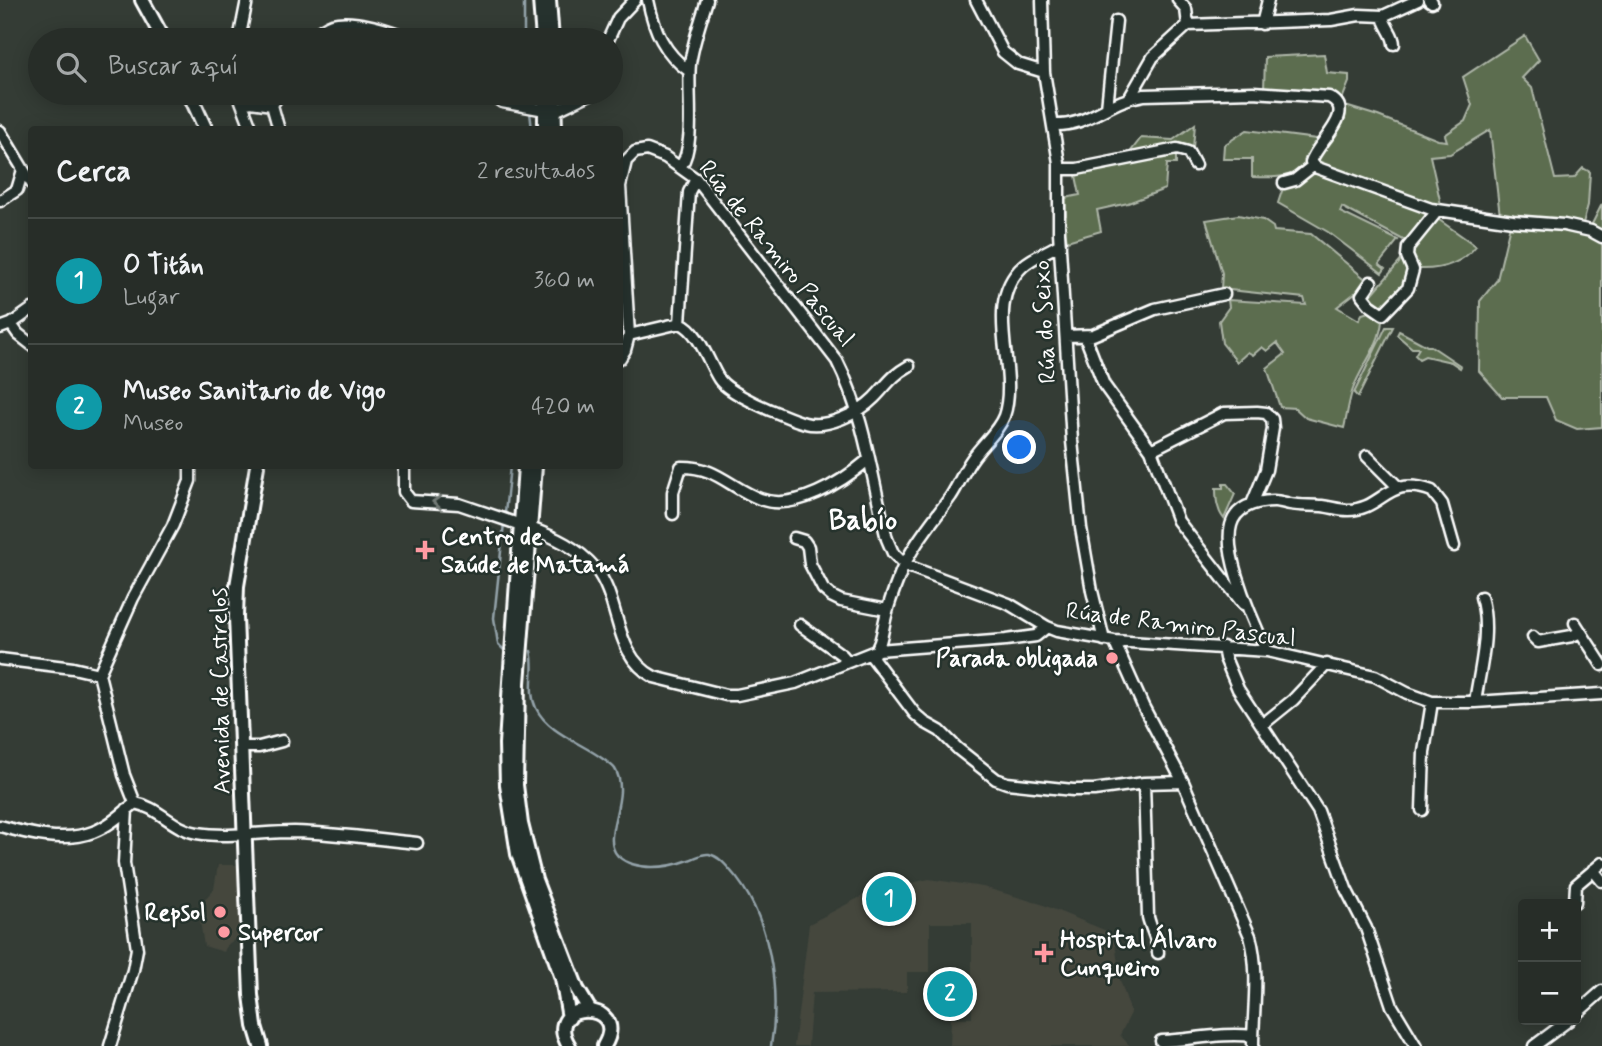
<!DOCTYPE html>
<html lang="es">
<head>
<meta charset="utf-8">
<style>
	body { margin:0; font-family:Mynerve,sans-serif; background:#333934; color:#f1f3f6 }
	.controls { position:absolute; right:21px; bottom:21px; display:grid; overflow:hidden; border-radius:7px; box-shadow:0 4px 18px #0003 }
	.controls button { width:63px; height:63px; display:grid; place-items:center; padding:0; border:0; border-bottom:2px solid #434945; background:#272d28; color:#f1f3f6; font:35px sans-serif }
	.you { position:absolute; left:1020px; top:448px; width:24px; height:24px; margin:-18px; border:5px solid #fff; border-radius:50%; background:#1a73e8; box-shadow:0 0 0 10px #1a73e833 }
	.badge { display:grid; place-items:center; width:46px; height:46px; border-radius:50%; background:#d6ab8b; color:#fff; font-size:23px; font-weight:700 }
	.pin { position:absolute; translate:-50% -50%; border:4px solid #fff; box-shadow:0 2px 7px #0006 }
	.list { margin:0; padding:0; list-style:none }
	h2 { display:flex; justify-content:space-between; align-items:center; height:91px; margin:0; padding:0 28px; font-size:30px }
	h2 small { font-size:23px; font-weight:400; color:#a4a8a8 }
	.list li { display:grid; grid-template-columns:46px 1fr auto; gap:21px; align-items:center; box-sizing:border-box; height:126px; padding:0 28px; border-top:2px solid #434945 }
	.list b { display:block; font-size:26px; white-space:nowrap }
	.list p { margin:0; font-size:23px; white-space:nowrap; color:#a4a8a8 }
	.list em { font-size:23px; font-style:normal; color:#a4a8a8 }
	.icon { flex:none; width:38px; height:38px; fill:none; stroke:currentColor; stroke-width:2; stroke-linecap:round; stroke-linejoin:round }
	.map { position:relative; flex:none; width:1602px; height:1046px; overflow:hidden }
	.search { position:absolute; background:#272d28; box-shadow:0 4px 18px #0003; left:28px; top:28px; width:595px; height:77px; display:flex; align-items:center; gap:18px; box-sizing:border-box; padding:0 24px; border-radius:38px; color:#a4a8a8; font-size:26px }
	.panel { position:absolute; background:#272d28; box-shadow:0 4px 18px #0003; left:28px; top:126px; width:595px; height:343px; border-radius:7px }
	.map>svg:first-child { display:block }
	.built { fill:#44473e }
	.green { fill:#5c6d50; stroke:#aeb6a8; stroke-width:2 }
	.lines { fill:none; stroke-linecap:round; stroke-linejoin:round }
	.stream { stroke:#94a3aa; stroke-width:2.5 }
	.minor-casing { stroke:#fff; stroke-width:15 }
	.major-casing { stroke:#fff; stroke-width:18 }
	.minor { stroke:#26332d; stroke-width:10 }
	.major { stroke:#26332d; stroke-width:12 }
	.oneway { stroke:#727a76 }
	.poi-dot { fill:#ff9aa2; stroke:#26332d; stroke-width:2.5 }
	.labels { text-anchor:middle; stroke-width:5; stroke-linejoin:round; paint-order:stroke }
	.street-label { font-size:24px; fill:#fff; stroke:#26332d }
	.poi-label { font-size:24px; font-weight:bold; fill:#fff; stroke:#26332d; text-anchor:start }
	.quarter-label { font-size:28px; font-weight:bold; fill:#fff; stroke:#26332d }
</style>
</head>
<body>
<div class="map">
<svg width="1602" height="1046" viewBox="0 0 1602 1046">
	<rect width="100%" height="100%" fill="#343c35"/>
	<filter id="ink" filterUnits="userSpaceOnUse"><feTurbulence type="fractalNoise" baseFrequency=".0143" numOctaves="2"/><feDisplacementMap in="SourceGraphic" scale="14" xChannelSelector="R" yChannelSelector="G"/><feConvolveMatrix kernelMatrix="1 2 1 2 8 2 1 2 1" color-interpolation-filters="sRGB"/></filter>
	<g filter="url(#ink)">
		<path class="built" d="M218,865H238L241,935L227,945L224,952L204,946L200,921L201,903L214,889Z
			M929,879L983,887L1041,904L1114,934L1120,980L1131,1013L1120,1035L1130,1046H950L951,1018H972V923H930V972H907V992L812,993L808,1046H794L809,924L868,893Z"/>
		<path class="green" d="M1525,36L1539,60L1522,78L1532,88L1555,179L1574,178L1583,168L1590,172L1588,205L1582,227L1500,216L1490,130L1450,154L1430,156L1442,209L1315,164V157L1342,105L1378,116L1438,140L1447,141L1445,135L1465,121L1472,105L1463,77Z
			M1324,54L1327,73L1349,75V82L1341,102L1264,90L1265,57Z
			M1195,124L1193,148L1176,155V164H1167L1165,189L1128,203L1097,210L1101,231L1067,241L1062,215H1066L1065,198L1080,195L1075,171L1128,155L1141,138L1173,140Z
			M1247,130L1316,139V142C1301,178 1289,178 1252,177V159H1223L1224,145Z
			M1313,168L1429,213L1428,218L1409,243L1342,207L1340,212L1398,240L1379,264L1385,269L1382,273L1328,232L1278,203L1284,185Z
			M1602,204V427L1577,429L1556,420L1546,397H1502L1479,371L1480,301L1497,280L1510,225L1563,229L1590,228Z
			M1238,215L1263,220L1273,227L1274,231L1311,234L1369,282L1337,307L1359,320L1362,314L1372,311L1382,321C1380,346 1361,366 1353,389C1349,399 1347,416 1344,428L1306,418L1295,408L1280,407L1267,368L1285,354L1277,343L1267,351L1262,347L1253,355L1248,352L1237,362L1222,343L1219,321L1229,307L1228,300L1306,305L1304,298L1221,289L1222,273L1206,220Z
			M1435,217L1476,246C1461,265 1439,270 1417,269L1409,250Z
			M1404,257C1417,282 1402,292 1386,310L1367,300Z
			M1386,327H1393L1358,397L1354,393Z
			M1399,331L1427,346H1431L1461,366L1460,368L1451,362L1425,356L1419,359L1415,355L1419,348H1412L1397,335Z
			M1223,484H1227L1235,494L1224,519C1217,510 1216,500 1216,488H1223Z"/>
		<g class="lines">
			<path class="stream" d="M524,0V40
				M528,93L529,105
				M530,112L532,130
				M505,651L498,644L494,618L510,466
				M531,651C536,670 527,690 536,708C548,733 582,743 603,759C607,762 613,766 615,769C632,797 599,837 618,856C636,872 668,868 689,860C696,858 702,853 709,854C718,856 724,863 730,870C770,914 781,988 771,1046"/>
			<g class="minor-casing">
				<path id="minor" d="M648,0C654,30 664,53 689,71
					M976,0L1003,52L1018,64L1044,72
					M1042,0L1044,72L1059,163V232L1072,441L1081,528L1092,591L1104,640
					M1178,0L1186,9L1188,25
					M1429,0L1432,2
					M1383,16C1384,26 1394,34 1394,44
					M1262,24L1268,0
					M239,40L247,0
					M309,40C316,34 323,27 332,24C353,18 393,31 413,40
					M608,40L618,18L635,0
					M238,93L252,130
					M490,93L502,102L545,110
					M1130,97L1153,57L1188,25L1331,20L1359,15L1383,16L1418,0
					M242,104L251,102L272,105
					M1107,107L1116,21
					M555,111L592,93
					M1053,125C1089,127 1108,100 1144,95L1253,92L1329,97C1359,112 1316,143 1311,162L1315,167L1431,209L1513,221L1564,225L1591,231L1602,237
					M279,130L272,105L280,93
					M0,131L32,184
					M681,166C696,144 687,92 690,64C693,42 701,21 707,0
					M1059,169H1077L1177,149L1188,152L1195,165
					M1284,183L1295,180L1314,165
					M0,201L17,190L23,170
					M1060,244C1049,251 1033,257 1023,266C981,305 1020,368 1004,416C998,432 982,444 972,459C964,470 959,484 951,496C934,520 913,544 901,572C896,585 890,599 887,612C882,629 883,643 872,657L915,714L924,722L940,731L958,749L996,779L1007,783L1073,790H1094L1144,783L1183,782
					M1371,282L1362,295L1370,305L1383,314L1408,288L1413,270L1407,256L1408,247L1438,210
					M680,323C699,330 709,364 719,379C726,390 758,405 770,410C781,414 793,420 805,423C827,429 859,413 874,398C887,385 891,376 909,366
					M11,324L18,334L32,345
					M0,328L11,324L32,309
					M629,335L680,323L689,192L696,179
					M1066,336L1093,335L1155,309L1224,294
					M1085,336L1104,385L1151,450L1178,521L1243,604
					M620,358L625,350L629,335L620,186L626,161L635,152L647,150L665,157L696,179L837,361C865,416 872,480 887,539L893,553L905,565L1009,604L1047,627L1057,631L1114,641L1267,651L1375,676L1407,693L1432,702H1475L1602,694
					M1151,450L1224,413L1257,412L1266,413L1272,419L1273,428L1266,470L1252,504
					M1367,456L1398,487
					M404,466V492L411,501L459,504L521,525
					M673,514V492L681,467C716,466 730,488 760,499C795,512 842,482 868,460
					M530,528C555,537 578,548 595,568C622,601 612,655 654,677L726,695H737L795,683L878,650L1006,640L1036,636L1047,627
					M794,538L804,541L808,547L810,564L823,589L831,596L841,601L887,610
					M1575,623L1602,665
					M800,625L842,655L848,662
					M1533,637L1538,642L1572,636L1581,632
					M1114,641L1143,706L1183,782L1250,936C1260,972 1253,1009 1253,1046
					M1223,647L1225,658L1238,689L1318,811L1346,889L1366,928L1392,1006L1416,1046
					M1267,651C1255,626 1245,603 1237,577C1225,538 1221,502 1274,501C1279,501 1285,503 1290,504C1300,506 1311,505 1322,506C1331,507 1339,510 1348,510C1383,510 1387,474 1432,491L1442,504L1454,546
					M0,659L73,668L99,674
					M1475,702C1480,668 1491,631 1481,597
					M1262,725L1293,700L1327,664
					M241,747H259L282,741
					M1144,783L1148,917C1151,930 1158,939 1158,953
					M135,803L124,775L99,674L133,598L173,525L190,481V466
					M1422,810L1424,752L1432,702
					M0,826C29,834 64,843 93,832C109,826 122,814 135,803C158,807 173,829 197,833C229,838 262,832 294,832C335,833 376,839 417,843
					M1593,870L1602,881
					M1575,902L1576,885L1602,863
					M1576,1014L1602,991
					M1161,1041C1192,1040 1222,1032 1253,1036
					M110,1046L133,970L137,949L124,863L127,809
					M1534,1046L1569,1020"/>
			</g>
			<g class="major-casing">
				<path id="major" d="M142,0L164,40
					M540,0L543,40
					M549,0L552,40
					M189,93L206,130
					M545,93V130
					M554,93L555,130
					M257,466L237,586L236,617L251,995L255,1026L261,1046
					M525,466L510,682L506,744L507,785L518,854L562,978L569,1018
					M535,466L518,683L516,785L521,824L535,880L577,989L589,1009
					M569,1046C540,999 632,999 604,1046"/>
			</g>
			<use href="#minor" class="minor"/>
			<use href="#major" class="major"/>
		</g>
		<defs><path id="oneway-chevron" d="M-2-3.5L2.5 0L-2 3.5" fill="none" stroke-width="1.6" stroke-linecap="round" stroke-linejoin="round" transform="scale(1.75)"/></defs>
		<use class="oneway" href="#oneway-chevron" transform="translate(437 502) rotate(-177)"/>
	</g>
	<g class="poi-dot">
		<path d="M421.5 539.5h7v7h7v7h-7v7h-7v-7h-7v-7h7z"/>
		<circle cx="1112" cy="658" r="7"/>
		<circle cx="220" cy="912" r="7"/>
		<circle cx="224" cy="932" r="7"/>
		<path d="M1040.5 942.5h7v7h7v7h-7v7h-7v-7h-7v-7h7z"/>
	</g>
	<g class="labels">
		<g class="street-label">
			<text transform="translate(777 253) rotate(51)" y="8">Rúa de Ramiro Pascual</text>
			<text transform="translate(1044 322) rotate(-93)" y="8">Rúa do Seixo</text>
			<text transform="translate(1181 624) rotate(7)" y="8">Rúa de Ramiro Pascual</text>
			<text transform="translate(220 691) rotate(-91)" y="8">Avenida de Castrelos</text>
		</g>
		<g class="poi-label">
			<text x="441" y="544">Centro de<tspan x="441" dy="28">Saúde de Matamá</tspan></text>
			<text x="1098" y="666" text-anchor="end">Parada obligada</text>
			<text x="206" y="920" text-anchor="end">Repsol</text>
			<text x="238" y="940">Supercor</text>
			<text x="1060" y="947">Hospital Álvaro<tspan x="1060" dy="28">Cunqueiro</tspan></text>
		</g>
		<g class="quarter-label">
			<text x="863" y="529">Babío</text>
		</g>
	</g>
</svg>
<div class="controls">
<button>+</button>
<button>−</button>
</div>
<div class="you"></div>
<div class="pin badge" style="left:889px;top:899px;background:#0f9aa8">1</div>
<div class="pin badge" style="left:950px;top:994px;background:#0f9aa8">2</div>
<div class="search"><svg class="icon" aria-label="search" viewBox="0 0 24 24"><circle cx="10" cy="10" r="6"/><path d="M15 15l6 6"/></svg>Buscar aquí</div>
<section class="panel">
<h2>Cerca<small>2 resultados</small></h2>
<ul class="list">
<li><span class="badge" style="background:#0f9aa8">1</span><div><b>O Titán</b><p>Lugar</p></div><em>360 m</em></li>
<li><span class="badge" style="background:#0f9aa8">2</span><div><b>Museo Sanitario de Vigo</b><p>Museo</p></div><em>420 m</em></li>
</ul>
</section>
</div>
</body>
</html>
